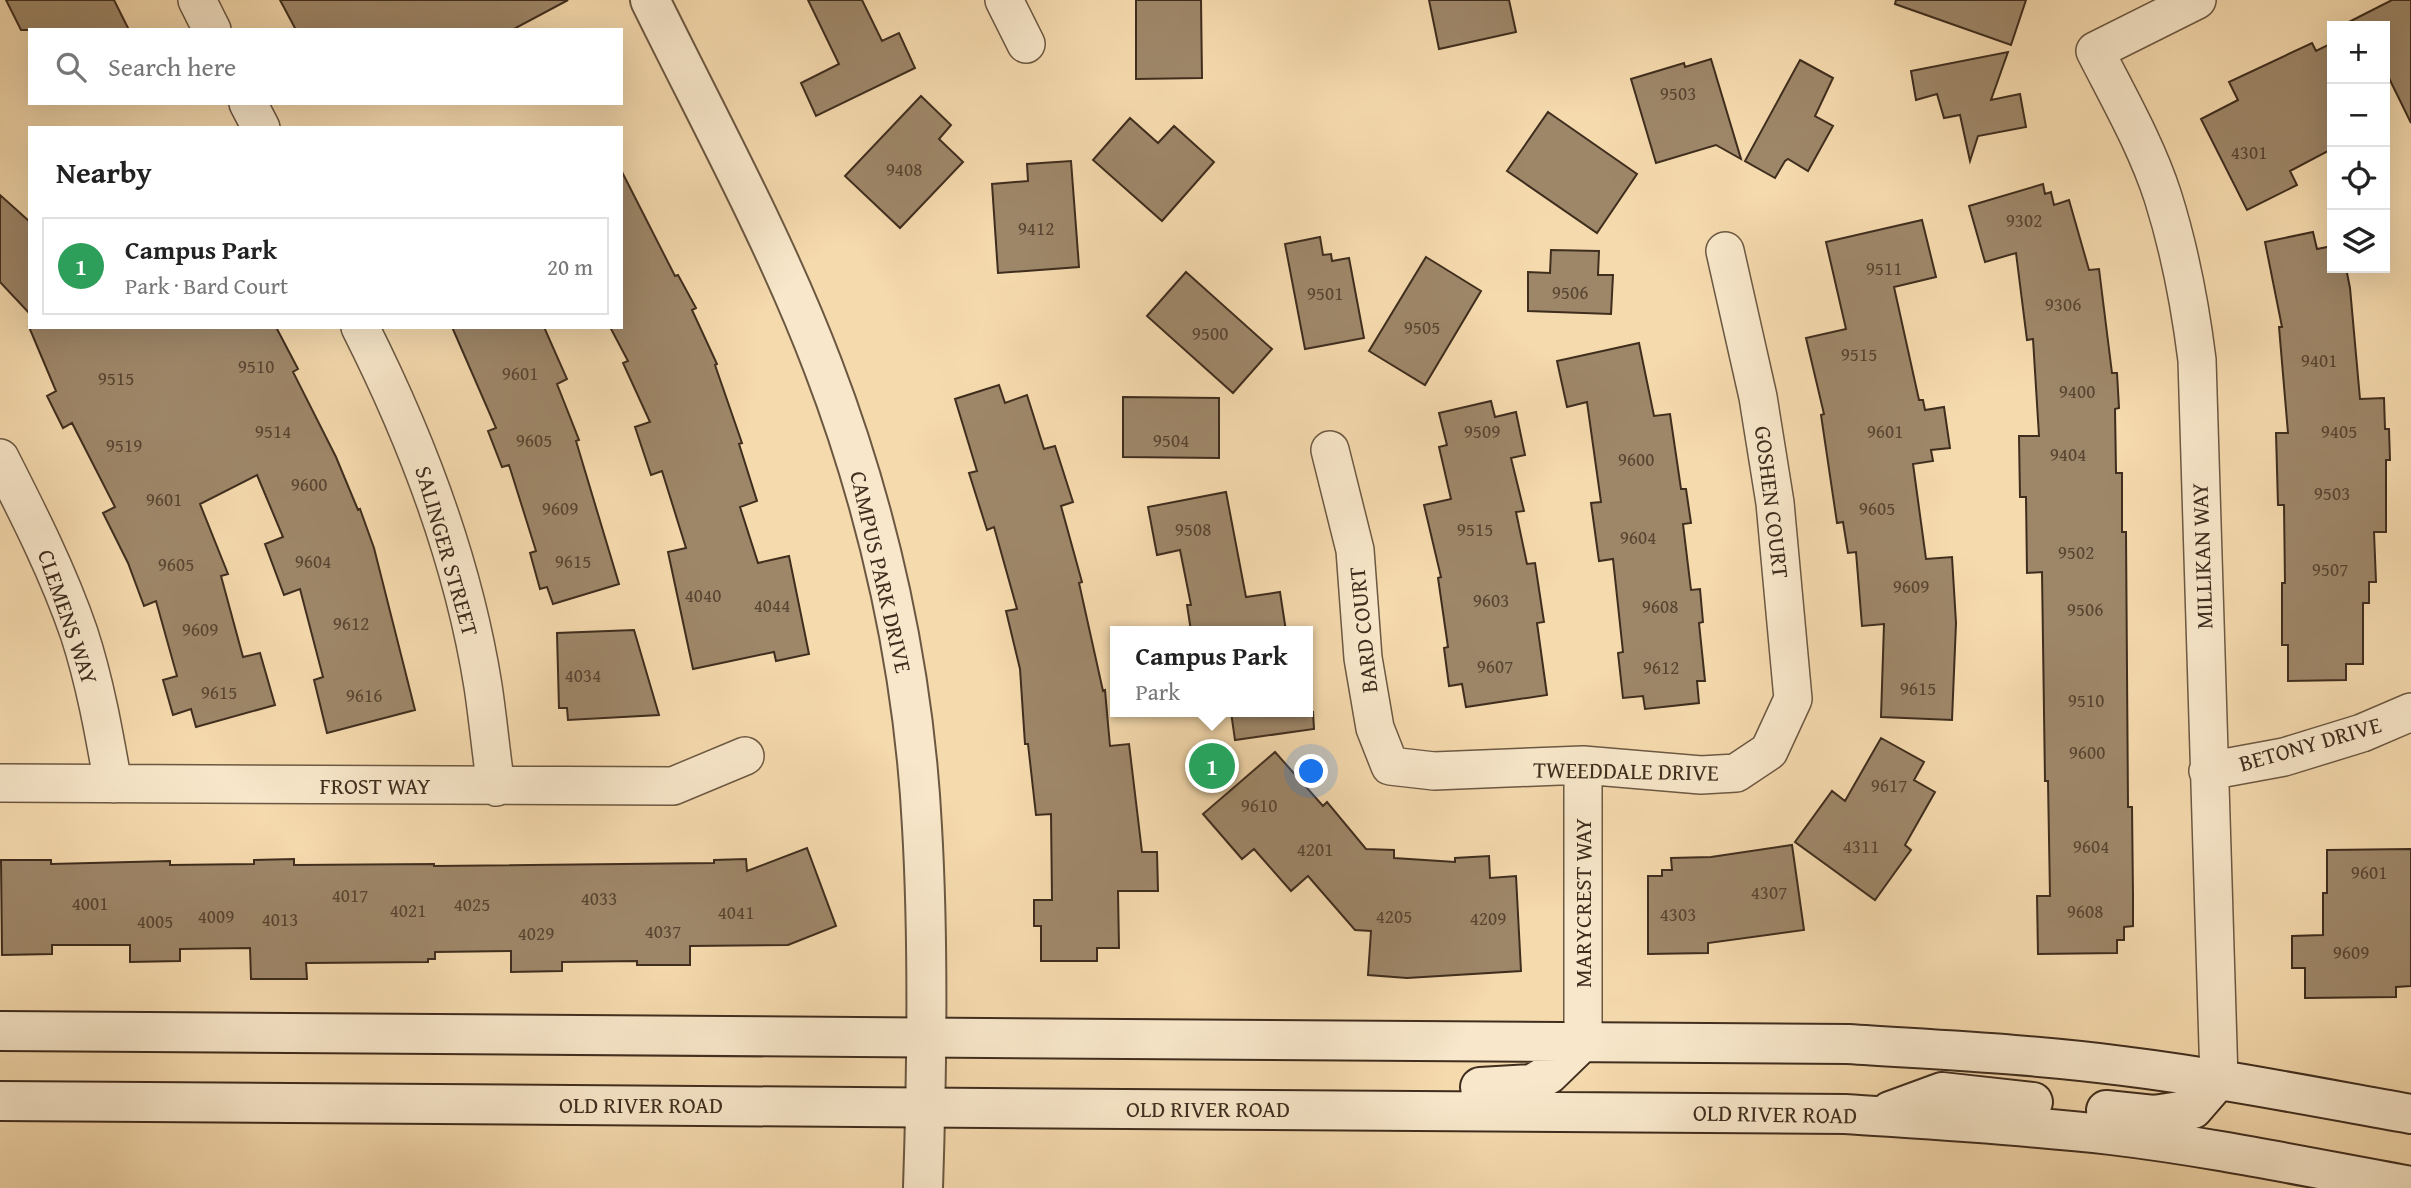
<!DOCTYPE html>
<html lang="en">
<head>
<meta charset="utf-8">
<style>
	body { margin:0; font-family:"Gentium Book Plus",serif; background:#f2f2f2; color:#222 }
	.controls { position:absolute; right:21px; top:21px; display:grid; overflow:hidden; border-radius:0px; box-shadow:0 7px 28px #0002 }
	.controls button { width:63px; height:63px; display:grid; place-items:center; padding:0; border:0; border-bottom:2px solid #e0e0e0; background:#fff; color:#222; font:35px sans-serif }
	.you { position:absolute; left:1312px; top:772px; width:24px; height:24px; margin:-18px; border:5px solid #fff; border-radius:50%; background:#1a73e8; box-shadow:0 0 0 10px #1a73e833 }
	.badge { display:grid; place-items:center; width:46px; height:46px; border-radius:50%; background:#0b8043; color:#fff; font-size:23px; font-weight:700 }
	.pin { position:absolute; translate:-50% -50%; border:4px solid #fff; box-shadow:0 2px 7px #0006 }
	.popup { position:absolute; left:1110px; top:626px; width:203px; height:91px; box-sizing:border-box; display:grid; place-content:center; border-radius:0px; background:#fff; filter:drop-shadow(0 2px 5px #0005); font-size:23px; white-space:nowrap; color:#767676 }
	.popup b { font-size:26px; color:#222 }
	.popup::after { content:''; position:absolute; left:50%; top:100%; margin-left:-14px; border:14px solid transparent; border-top-color:#fff }
	.list { margin:0; padding:0; list-style:none }
	h2 { display:flex; justify-content:space-between; align-items:center; height:91px; margin:0; padding:0 28px; font-size:30px }
	h2 small { font-size:23px; font-weight:400; color:#767676 }
	.list li { display:grid; grid-template-columns:46px 1fr auto; gap:21px; align-items:center; box-sizing:border-box; height:98px; margin:0 14px 14px; padding:0 14px; border:2px solid #e0e0e0; border-radius:0px }
	.list b { display:block; font-size:26px; white-space:nowrap }
	.list p { margin:0; font-size:23px; white-space:nowrap; color:#767676 }
	.list em { font-size:23px; font-style:normal; color:#767676 }
	.icon { flex:none; width:38px; height:38px; fill:none; stroke:currentColor; stroke-width:2; stroke-linecap:round; stroke-linejoin:round }
	.map { position:relative; flex:none; width:2411px; height:1188px; overflow:hidden }
	.search { position:absolute; background:#fff; box-shadow:0 7px 28px #0002; left:28px; top:28px; width:595px; height:77px; display:flex; align-items:center; gap:18px; box-sizing:border-box; padding:0 24px; border-radius:0px; color:#767676; font-size:26px }
	.panel { position:absolute; background:#fff; box-shadow:0 7px 28px #0002; left:28px; top:126px; width:595px; height:203px; border-radius:0px }
	.map>svg:first-child { display:block }
	.building { fill:#9e8769; stroke:#3f2d1e; stroke-width:2 }
	.lines { fill:none; stroke-linecap:round; stroke-linejoin:round }
	.minor-casing { stroke:#6c5842; stroke-width:40 }
	.tertiary-casing { stroke:#6c5842; stroke-width:42 }
	.secondary-casing { stroke:#3f2d1e; stroke-width:42 }
	.minor { stroke:#f8e7ca; stroke-width:37 }
	.tertiary { stroke:#f8e7ca; stroke-width:38 }
	.secondary { stroke:#f8e7ca; stroke-width:38 }
	.labels { text-anchor:middle; stroke-width:6; stroke-linejoin:round; paint-order:stroke }
	.number-label { font-size:19px; fill:#574431 }
	.street-label { font-size:23px; fill:#3f2d1e; stroke:#f8e7ca }
</style>
</head>
<body>
<div class="map">
<svg width="2411" height="1188" viewBox="0 0 2411 1188">
	<rect width="100%" height="100%" fill="#f5daae"/>
	<filter id="stains"><feTurbulence type="fractalNoise" baseFrequency=".00286" numOctaves="4"/><feColorMatrix values="0 0 0 0 .2 0 0 0 0 .09 0 0 0 0 .02 0 0 0 .5 -.17"/></filter>
	<radialGradient id="worn" r=".72"><stop offset=".6" stop-color="#630" stop-opacity="0"/><stop offset="1" stop-color="#630" stop-opacity=".3"/></radialGradient>
	<path class="building" d="M6,0H114L129,30H21Z
		M280,0H568L512,30H296Z
		M808,0H862L882,41L899,33L915,68L816,116L801,83L839,64Z
		M1136,0H1201L1202,78L1136,79Z
		M1429,0H1509L1516,32L1439,49Z
		M1896,0H2026L2011,45L1895,4Z
		M2392,0H2411V123L2385,70V26H2341Z
		M2312,43L2316,51L2332,43V149L2290,171L2297,185L2247,210L2201,119L2238,100L2229,82Z
		M2008,52L1991,100L2020,94L2026,127L1978,136L1970,161L1960,115L1944,118L1937,94L1916,100L1911,71Z
		M1711,59L1741,159L1716,145L1656,163L1631,79L1684,63L1685,67Z
		M1800,60L1833,78L1815,116L1833,126L1808,171L1788,159L1785,161L1775,178L1745,161Z
		M921,96L951,125L939,139L963,162L900,228L845,176Z
		M1548,112L1637,174L1597,233L1507,171Z
		M1130,118L1158,143L1174,126L1214,162L1162,221L1093,160Z
		M1071,161L1079,267L998,273L992,184L1028,181L1027,164Z
		M621,170L675,276L678,275L696,308L692,310L717,364L715,365L742,443L739,444L757,501L740,507L758,563L789,556L809,654L776,661L774,652L693,669L668,552L686,548L662,471L651,475L635,427L650,422L623,363L628,361L610,327H621Z
		M2043,184L2045,194L2051,192L2054,205L2069,200L2089,270L2099,269L2112,373H2117L2119,408L2115,409L2116,473H2122V532H2126L2128,807H2132L2133,895V926L2124,927V940H2117V953L2038,954L2037,896H2050L2048,781H2045L2042,572L2027,573L2026,497H2020L2019,436H2039L2033,339L2027,340L2016,253L1985,262L1969,206Z
		M0,195L30,222V314L0,282Z
		M1922,220L1936,277L1894,287L1919,400H1923L1925,410L1944,407L1950,448L1931,450L1933,461L1913,464L1926,559L1952,557L1956,623L1952,720L1881,717L1884,624L1862,626L1856,552L1848,553L1843,522L1837,523L1821,415L1824,414L1806,338L1846,329L1826,242Z
		M2313,232L2317,249L2332,246V268H2346L2350,288L2360,399L2384,398L2385,429H2389L2390,460H2386V532H2374L2376,582H2369V603H2363V664H2346V680L2288,681V645H2282V583H2285L2284,505H2278L2276,433H2288L2279,327H2282L2265,242Z
		M1320,237L1323,255L1331,254L1332,261L1349,258L1364,338L1305,349L1285,244Z
		M1551,250L1599,251L1598,275H1613L1611,314L1528,311V272L1550,273Z
		M1426,257L1481,291L1425,385L1369,351Z
		M1186,272L1272,349L1233,393L1147,316Z
		M29,327H276L298,369L293,372L336,457L358,510L360,509L374,548L415,710L327,733L314,680L323,677L300,589L284,595L265,544L283,537L257,475L200,504L228,574L221,576L243,657L260,653L275,705L196,727L191,709L173,715L163,680L177,676L156,601L144,606L128,563L103,513L115,507L72,423L63,428L47,396L56,391Z
		M452,327H544L567,379L557,384L579,440L576,441L619,584L553,604L547,587L540,589L530,553L536,551L509,465L502,467L488,431L496,428Z
		M1639,343L1654,416L1670,414L1681,489H1686L1691,523L1683,524L1691,590L1700,589L1703,622L1699,623L1705,681H1697L1699,703L1645,709L1643,696L1623,698L1618,653L1623,652L1613,559L1599,561L1591,503L1601,502L1587,402L1567,407L1557,361Z
		M999,385L1005,403L1027,395L1044,449L1055,446L1073,502L1061,506L1082,582L1079,583L1103,691L1105,690L1110,746L1129,744L1142,852H1157L1158,891H1118L1119,948H1097V961H1041V926H1034V900H1052L1051,814L1036,815L1028,744H1025L1020,669L1006,611L1017,609L994,527L987,530L969,473L977,471L955,399Z
		M1123,397L1219,398V458L1123,457Z
		M1491,401L1495,417L1516,412L1525,455L1511,458L1524,511L1516,512L1527,564L1535,563L1544,622L1537,623L1547,695L1466,707L1462,684L1449,686L1444,648L1448,647L1438,578L1441,577L1424,505L1451,499L1439,447L1447,445L1439,413Z
		M1226,492L1246,597L1280,592L1286,631H1191L1187,605H1191L1180,550L1157,555L1148,507Z
		M634,630L659,715L568,720L567,708H559L557,633Z
		M1231,712H1313L1314,729L1235,740Z
		M1881,738L1924,762L1914,780L1935,792L1905,845L1911,850L1875,900L1795,842L1832,791L1845,801Z
		M1275,752L1323,806L1327,802L1366,849L1394,850V858L1455,862V858L1489,856L1490,878L1516,876L1521,971L1407,978L1368,975L1371,931L1355,930L1308,876L1291,891L1254,849L1242,859L1203,814Z
		M1792,845L1804,930L1708,943V953L1648,954V876H1662V870H1672L1671,858L1711,857Z
		M807,848L836,926L788,945L690,946V965H637V961L562,962V971L511,972V951L435,952V959H428V962L306,963L307,979H251L250,948L180,949V961L130,962V945H52V954L2,955L1,860H51V864L170,861V865L254,864V860L294,859V865L434,864V866L714,863V860L746,859L747,871Z
		M2411,849V986L2396,987V997L2305,998V968H2292V936L2323,935V893H2327V850Z"/>
	<g class="lines">
		<g class="minor-casing">
			<path id="minor" d="M197,0L212,30
				M1004,0L1026,44
				M2197,0L2095,51C2119,98 2147,147 2163,197C2180,251 2190,304 2197,360L2219,1079
				M248,103L261,128
				M360,327C417,440 463,560 483,686C488,719 491,753 496,787
				M1330,450L1355,550L1363,658L1375,728L1390,766L1434,771L1583,765L1701,775L1736,773L1769,751L1793,699L1775,503L1758,397L1725,251
				M0,458C29,515 58,572 79,633C95,682 104,733 113,784
				M1583,765V1041
				M2208,771L2284,757L2362,733L2411,712
				M0,783L673,786L745,756"/>
		</g>
		<g class="tertiary-casing">
			<path id="tertiary" d="M650,0C709,120 775,240 823,366C879,512 914,671 922,827C929,947 927,1068 923,1188"/>
		</g>
		<g class="secondary-casing">
			<path id="secondary" d="M0,1031L1848,1044C1939,1050 2032,1054 2123,1066C2220,1078 2315,1097 2411,1114
				M1480,1087L1532,1084L1549,1074L1583,1041
				M0,1101L1845,1114C1934,1120 2023,1125 2111,1135C2212,1147 2311,1168 2411,1186
				M2106,1110L2154,1115L2193,1109L2219,1079
				M1890,1111L1942,1092L2033,1102"/>
		</g>
		<use href="#minor" class="minor"/>
		<use href="#tertiary" class="tertiary"/>
		<use href="#secondary" class="secondary"/>
	</g>
	<g class="labels">
		<g class="number-label">
			<text x="1678" y="100">9503</text>
			<text x="2249" y="159">4301</text>
			<text x="904" y="176">9408</text>
			<text x="2024" y="227">9302</text>
			<text x="1036" y="235">9412</text>
			<text x="1884" y="275">9511</text>
			<text x="1570" y="299">9506</text>
			<text x="1325" y="300">9501</text>
			<text x="2063" y="311">9306</text>
			<text x="1422" y="334">9505</text>
			<text x="1210" y="340">9500</text>
			<text x="1859" y="361">9515</text>
			<text x="2319" y="367">9401</text>
			<text x="256" y="373">9510</text>
			<text x="520" y="380">9601</text>
			<text x="116" y="385">9515</text>
			<text x="2077" y="398">9400</text>
			<text x="273" y="438">9514</text>
			<text x="1482" y="438">9509</text>
			<text x="1885" y="438">9601</text>
			<text x="2339" y="438">9405</text>
			<text x="534" y="447">9605</text>
			<text x="1171" y="447">9504</text>
			<text x="124" y="452">9519</text>
			<text x="2068" y="461">9404</text>
			<text x="1636" y="466">9600</text>
			<text x="309" y="491">9600</text>
			<text x="2332" y="500">9503</text>
			<text x="164" y="506">9601</text>
			<text x="560" y="515">9609</text>
			<text x="1877" y="515">9605</text>
			<text x="1193" y="536">9508</text>
			<text x="1475" y="536">9515</text>
			<text x="1638" y="544">9604</text>
			<text x="2076" y="559">9502</text>
			<text x="313" y="568">9604</text>
			<text x="573" y="568">9615</text>
			<text x="176" y="571">9605</text>
			<text x="2330" y="576">9507</text>
			<text x="1911" y="593">9609</text>
			<text x="703" y="602">4040</text>
			<text x="1491" y="607">9603</text>
			<text x="772" y="612">4044</text>
			<text x="1660" y="613">9608</text>
			<text x="2085" y="616">9506</text>
			<text x="351" y="630">9612</text>
			<text x="200" y="636">9609</text>
			<text x="1495" y="673">9607</text>
			<text x="1661" y="674">9612</text>
			<text x="583" y="682">4034</text>
			<text x="1918" y="695">9615</text>
			<text x="219" y="699">9615</text>
			<text x="364" y="702">9616</text>
			<text x="2086" y="707">9510</text>
			<text x="2087" y="759">9600</text>
			<text x="1889" y="792">9617</text>
			<text x="1259" y="812">9610</text>
			<text x="1861" y="853">4311</text>
			<text x="2091" y="853">9604</text>
			<text x="1315" y="856">4201</text>
			<text x="2369" y="879">9601</text>
			<text x="1769" y="899">4307</text>
			<text x="350" y="902">4017</text>
			<text x="599" y="905">4033</text>
			<text x="90" y="910">4001</text>
			<text x="472" y="911">4025</text>
			<text x="408" y="917">4021</text>
			<text x="2085" y="918">9608</text>
			<text x="736" y="919">4041</text>
			<text x="1678" y="921">4303</text>
			<text x="216" y="923">4009</text>
			<text x="1394" y="923">4205</text>
			<text x="1488" y="925">4209</text>
			<text x="280" y="926">4013</text>
			<text x="155" y="928">4005</text>
			<text x="663" y="938">4037</text>
			<text x="536" y="940">4029</text>
			<text x="2351" y="959">9609</text>
		</g>
		<g class="street-label">
			<text transform="translate(1772 502) rotate(83)" y="8">GOSHEN COURT</text>
			<text transform="translate(447 551) rotate(74)" y="8">SALINGER STREET</text>
			<text transform="translate(2202 556) rotate(-92)" y="8">MILLIKAN WAY</text>
			<text transform="translate(881 572) rotate(77)" y="8">CAMPUS PARK DRIVE</text>
			<text transform="translate(68 617) rotate(71)" y="8">CLEMENS WAY</text>
			<text transform="translate(1363 630) rotate(-96)" y="8">BARD COURT</text>
			<text transform="translate(2310 744) rotate(-16)" y="8">BETONY DRIVE</text>
			<text transform="translate(1626 771) rotate(1)" y="8">TWEEDDALE DRIVE</text>
			<text x="375" y="794">FROST WAY</text>
			<text transform="translate(1583 903) rotate(-90)" y="8">MARYCREST WAY</text>
			<text x="641" y="1113">OLD RIVER ROAD</text>
			<text x="1208" y="1117">OLD RIVER ROAD</text>
			<text transform="translate(1775 1114) rotate(1)" y="8">OLD RIVER ROAD</text>
		</g>
	</g>
	<rect width="100%" height="100%" filter="url(#stains)"/>
	<rect width="100%" height="100%" fill="url(#worn)"/>
</svg>
<div class="controls">
<button>+</button>
<button>−</button>
<button><svg class="icon" aria-label="locate" viewBox="0 0 24 24"><circle cx="12" cy="12" r="6"/><path d="M12 2v4M12 18v4M2 12h4M18 12h4"/></svg></button>
<button><svg class="icon" aria-label="layers" viewBox="0 0 24 24"><path d="M12 4l9 5-9 5-9-5zM3 14l9 5 9-5"/></svg></button>
</div>
<div class="you"></div>
<div class="pin badge" style="left:1212px;top:766px;background:#2e9e5b">1</div>
<div class="popup"><b>Campus Park</b>Park</div>
<div class="search"><svg class="icon" aria-label="search" viewBox="0 0 24 24"><circle cx="10" cy="10" r="6"/><path d="M15 15l6 6"/></svg>Search here</div>
<section class="panel">
<h2>Nearby<small></small></h2>
<ul class="list">
<li><span class="badge" style="background:#2e9e5b">1</span><div><b>Campus Park</b><p>Park · Bard Court</p></div><em>20 m</em></li>
</ul>
</section>
</div>
</body>
</html>
